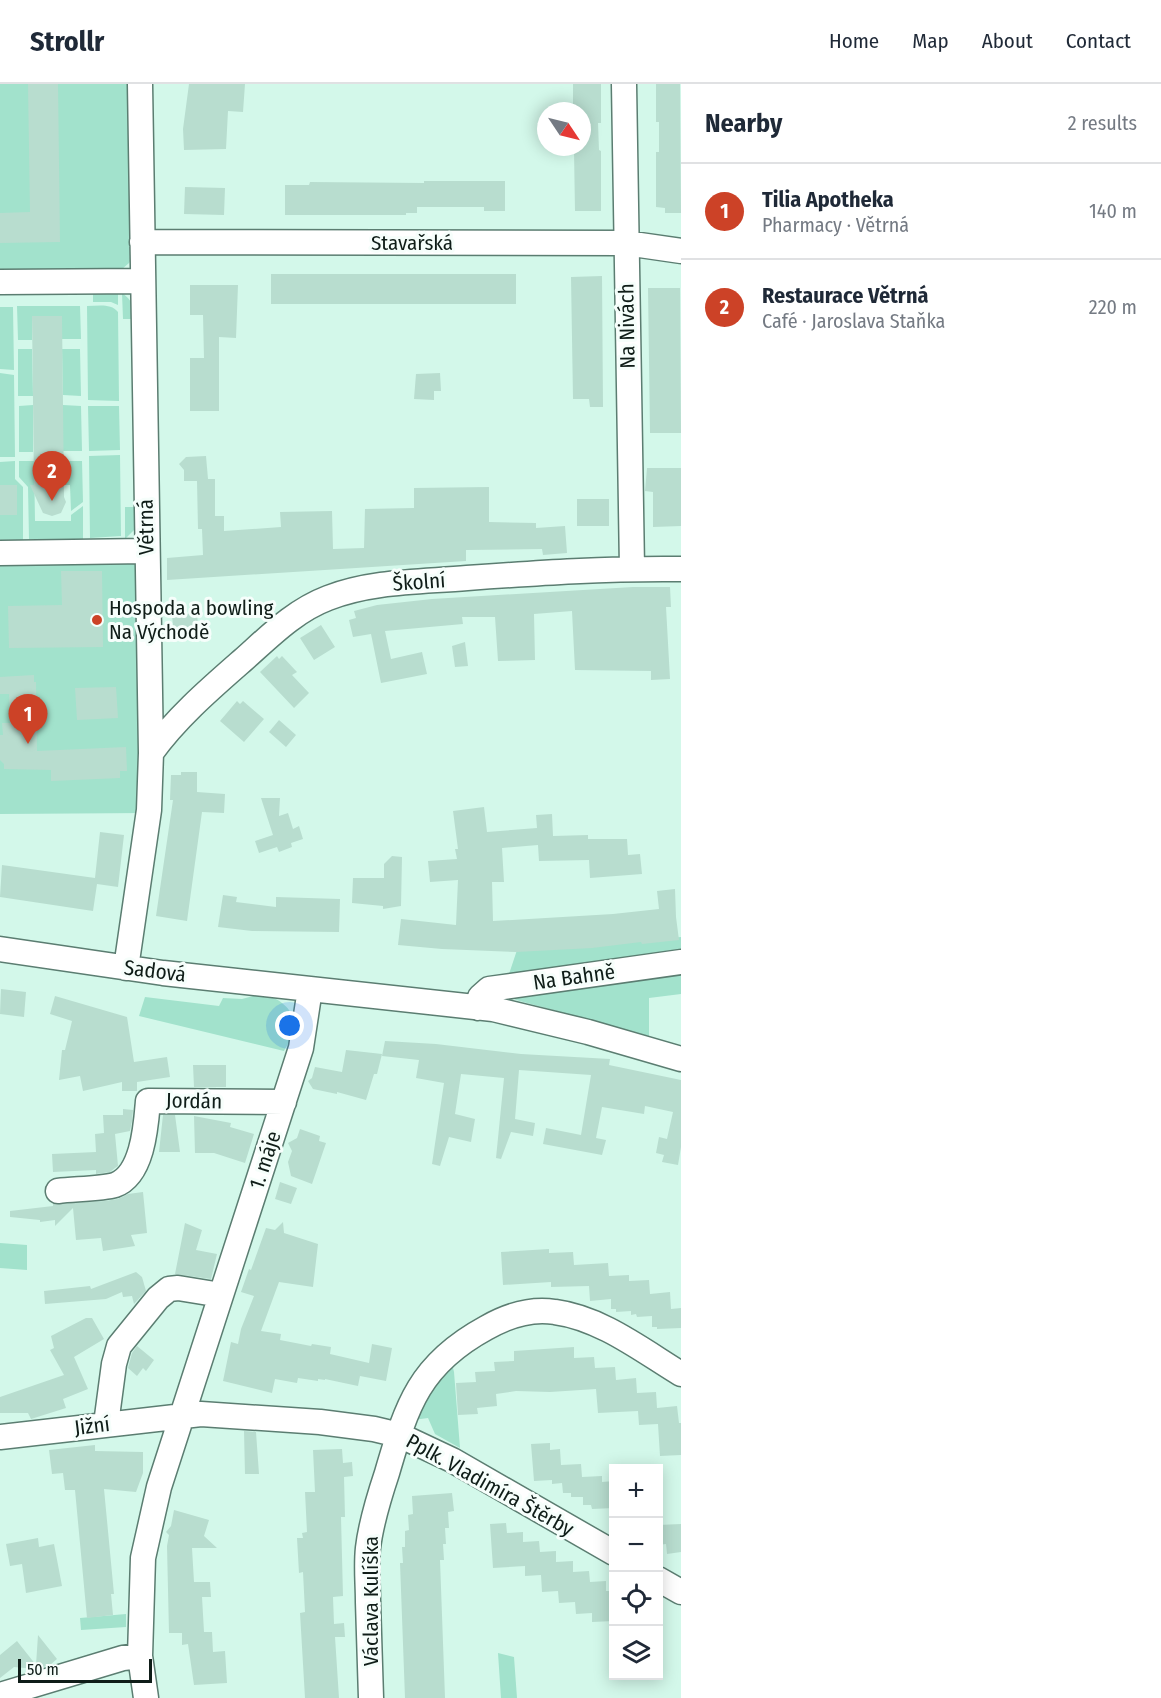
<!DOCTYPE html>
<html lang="en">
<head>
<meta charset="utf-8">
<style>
	body { margin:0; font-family:"Fira Sans Condensed",sans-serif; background:#f2f2f3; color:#1f2937 }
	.controls { position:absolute; right:18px; bottom:18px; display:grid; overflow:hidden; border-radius:0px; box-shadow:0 3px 15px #0003 }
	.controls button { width:54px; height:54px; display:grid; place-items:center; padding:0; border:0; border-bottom:2px solid #e0e1e3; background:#fff; color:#1f2937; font:30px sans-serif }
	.compass { position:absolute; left:537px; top:18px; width:54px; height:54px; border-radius:50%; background:#fff; box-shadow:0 3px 15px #0003; rotate:125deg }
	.scale { position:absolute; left:18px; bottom:15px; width:134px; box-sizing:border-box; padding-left:6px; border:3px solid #0f1d18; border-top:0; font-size:16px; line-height:21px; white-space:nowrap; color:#0f1d18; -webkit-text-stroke:4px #f6fefb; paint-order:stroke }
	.you { position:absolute; left:290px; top:942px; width:21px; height:21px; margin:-15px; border:4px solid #fff; border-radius:50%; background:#1a73e8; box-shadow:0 0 0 9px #1a73e833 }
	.badge { display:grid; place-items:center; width:39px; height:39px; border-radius:50%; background:#cc4227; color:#fff; font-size:20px; font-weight:700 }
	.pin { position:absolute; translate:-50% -50px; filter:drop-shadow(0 2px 3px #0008) }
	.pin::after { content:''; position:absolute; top:32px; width:21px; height:18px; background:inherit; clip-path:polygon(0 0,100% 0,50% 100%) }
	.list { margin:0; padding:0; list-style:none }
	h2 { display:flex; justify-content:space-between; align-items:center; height:78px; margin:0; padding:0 24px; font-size:26px }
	h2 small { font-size:20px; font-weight:400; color:#747a83 }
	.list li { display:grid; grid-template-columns:39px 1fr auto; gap:18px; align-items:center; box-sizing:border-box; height:96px; padding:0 24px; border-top:2px solid #e0e1e3 }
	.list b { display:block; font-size:22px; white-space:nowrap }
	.list p { margin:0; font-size:20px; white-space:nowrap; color:#747a83 }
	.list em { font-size:20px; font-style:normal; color:#747a83 }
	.icon { flex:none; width:33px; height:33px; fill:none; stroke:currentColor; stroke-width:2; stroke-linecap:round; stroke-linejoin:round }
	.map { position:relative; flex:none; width:681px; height:1614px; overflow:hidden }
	header { display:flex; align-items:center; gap:36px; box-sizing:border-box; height:84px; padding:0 30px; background:#fff; border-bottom:2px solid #e0e1e3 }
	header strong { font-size:28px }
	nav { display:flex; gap:33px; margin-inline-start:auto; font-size:21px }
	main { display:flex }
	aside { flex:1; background:#fff }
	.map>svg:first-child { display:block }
	.green { fill:#a2e2cc }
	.building { fill:#b8ddcf }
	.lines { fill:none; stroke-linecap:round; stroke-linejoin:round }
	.minor-casing { stroke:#5b7d71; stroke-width:27 }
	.minor { stroke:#fff; stroke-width:24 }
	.poi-dot { fill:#cc4227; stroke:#f6fefb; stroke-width:2 }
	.labels { text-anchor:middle; stroke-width:6; stroke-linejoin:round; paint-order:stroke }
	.street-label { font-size:21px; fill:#0f1d18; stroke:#f6fefb }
	.poi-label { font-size:21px; fill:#0f1d18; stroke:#f6fefb; text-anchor:start }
</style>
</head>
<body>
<header>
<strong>Strollr</strong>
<nav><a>Home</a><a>Map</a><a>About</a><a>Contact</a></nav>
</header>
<main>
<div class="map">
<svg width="681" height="1614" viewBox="0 0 681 1614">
	<rect width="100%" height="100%" fill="#d3f8ea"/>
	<path class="green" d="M0,0H132L133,172L129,179L121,186L0,189Z
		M93,205L118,207V221L111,218H93Z
		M122,209C131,215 136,224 136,235H123Z
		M17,222H80L81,255H62L61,232H32V256H18Z
		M87,222C98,222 111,219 118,228L119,317L88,316Z
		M13,223L14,286L0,285V223Z
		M18,265H32L33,312H18Z
		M62,265H80L81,312L63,311Z
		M0,289L14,291L15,373H0Z
		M33,321V368H19V322Z
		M63,321L81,322L82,367H63Z
		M88,322H119L120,366L89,367Z
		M120,371L121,452L90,454L89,372Z
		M15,377V395L23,403V456H0V431H17V401H0V378Z
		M19,377H34L35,437H71V431L83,422V455H29L28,403L19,393Z
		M64,377H82L83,418L71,427L70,401H64Z
		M125,423H138L136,444L125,455Z
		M128,475L140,485L147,729L0,730V478Z
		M681,853V874L506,899L517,866Z
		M681,882V910L649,914V952L516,916L503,907Z
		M261,910C277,912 297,926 295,946C294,952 287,961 284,967L139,932L145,913L219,922L223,914L242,915Z
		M0,1159L27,1161V1186L0,1184Z
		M451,1276L454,1288L460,1364L435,1350L428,1334L413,1336Z
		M126,1530V1543L81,1546L80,1534Z
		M498,1569L514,1573L517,1614H501Z"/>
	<path class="building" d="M28,0H58L60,158L0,159V129L30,128Z
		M189,0H245L243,28L228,27L226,65L184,66L183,45Z
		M573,0H601V39H598L599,66L601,67V127H575L574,67L575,63H582V27H573Z
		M656,0H680L681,129H665V124L656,123V68H659V38H656Z
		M424,97H505V127H484V123H417V129H406V131H285V101H309L310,98L424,99Z
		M185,103L225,104L224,131L184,130Z
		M271,190H516V220H271Z
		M602,192L603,323H590L589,315H573L571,193Z
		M190,201H238L236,254L219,253V327H190V274H204L203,231H190Z
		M648,204H680L681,349H650Z
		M32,232H62L64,413L66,418L61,429L52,432L43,429L30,401H34Z
		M440,289L441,307H434V316L414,315L416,290Z
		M206,372L208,395H215V432H224V447L281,443L280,428L332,427L333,465L364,464L365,425L414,424V404L489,403V438L536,439V444L565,442L567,469L543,471L542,465L466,466V477L167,496V474L203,471L202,445H198L197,397H184V386L179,380L186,373Z
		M647,384H681V442L653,443V408L645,407Z
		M0,401H17V431H0Z
		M577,415H609V442H577Z
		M61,487H102L103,563L9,564L8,522L62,521Z
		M633,503H670L671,523H666L670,595L651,596V587L575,586L572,527L534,530L535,576L498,577L495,533H462L463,540L385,547L391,575L422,568L427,590L381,599L371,550L353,553L349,536L356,534L354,527L377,521L432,515Z
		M197,529L199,554L181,555V551L174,552L172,531Z
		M321,541L335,563L314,576L300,554Z
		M465,558L468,582L455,583L452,562Z
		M277,572L279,575L282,572L297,588L292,591L309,609L294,624L260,588Z
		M34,591V598H36L37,667L126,663L127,687H120V694L51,697V686L4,685V680L0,676V651H3L2,639H10L9,610H0V593Z
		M116,603L118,634L77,636L75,604Z
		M237,617L240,620L243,617L264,635L244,658L220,637Z
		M279,636L296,651L286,663L269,648Z
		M181,688H197V708L225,710L224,729L202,728L187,837L156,832L173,716H170L171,691H181Z
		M261,714H280L279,732L288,729L293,745L299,742L303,755L291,759L292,763L279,768L277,763L259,769L255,757L273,751Z
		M484,723L487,748L537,744L536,731L552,730L553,752L588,751V755H627L628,771L640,770L642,790L590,794L589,776L539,777L538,761L502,764L504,798H492L493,837L613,830L659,825L657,807L675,805L676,833L679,856L642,860L641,858L592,864L516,868L442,865L398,861L401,835L456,841L458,796L430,798L428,777L457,775L455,765H458L453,727Z
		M100,748L124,751L118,803L97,800L93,827L0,813L2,781L95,794Z
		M392,772L402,773L401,822L383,825V822L352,819L353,794H384V780Z
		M223,811L237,813L236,818L276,823V813L340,815L339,848L252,847L218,843Z
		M1,905L26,908L24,933L0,930Z
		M55,912L127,933L134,978L167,973L170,993L137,998V1007H122V998L83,1007L80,992L59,996L62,966H65L72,937L50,930Z
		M385,957L436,960L521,970L610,975L609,981L681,996V1063L678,1081L662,1078L664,1071L656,1069L659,1053L667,1055L673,1028L645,1022L644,1030L602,1023L596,1054L606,1056L602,1071L543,1060L546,1044L581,1051L591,991L519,986L515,1035L535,1039L533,1052L511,1048L501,1075L496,1074L504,994L461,990L455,1030L475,1035L471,1058L449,1053L440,1082L432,1080L444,999L416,994L419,976L382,972Z
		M346,966L382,970L377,990H374L366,1016L337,1008V1010L313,1005L308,997L312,994L315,983L342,988Z
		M193,981H226V1003H194Z
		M123,1025L133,1026L132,1037L130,1047L115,1050L118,1082L115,1084L110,1088L96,1090V1086L53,1088L52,1070L96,1068L95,1050L104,1049L103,1031H123Z
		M163,1031H175L180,1068H159Z
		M194,1032L231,1039L230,1043L254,1050L245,1079L214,1069H195Z
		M300,1045L320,1052L319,1057L326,1059L312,1100L291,1092L288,1078L292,1067L288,1059L297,1054Z
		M280,1098L297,1104L291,1120L275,1115Z
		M143,1108L147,1149L131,1151L135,1162L103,1167L101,1154L76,1156L73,1124L55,1142V1136L40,1138V1136L10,1133V1127L53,1122V1120L105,1117L118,1115L128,1110Z
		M283,1138L284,1149L318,1160L313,1203L279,1198L261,1247L281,1250L280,1256L311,1262L312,1260L331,1263L330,1270L369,1279L372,1260L392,1264L386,1297L360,1292L358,1302L325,1295V1296L318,1295V1297L298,1294L297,1299L275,1295L272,1309L223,1297L231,1258L238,1260L241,1245L254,1212L241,1208L249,1185L251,1186L266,1144L275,1146Z
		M185,1139L202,1146L196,1166L217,1170L211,1195L175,1190Z
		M549,1165V1169L573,1168L574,1181L608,1179L609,1192L629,1191V1197L649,1196L650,1210L670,1208L671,1225L681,1224V1244L657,1245V1243H652V1232L637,1233L636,1230L631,1231V1227L616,1228V1225H611V1215L590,1217L589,1202L551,1203V1198L503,1201L501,1168Z
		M136,1188L142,1193L146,1207L134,1220L132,1212L123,1213L122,1208L106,1215L45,1220L44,1207L90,1202L91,1205Z
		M86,1234H92L104,1255L74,1273L88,1305L63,1315L66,1324L31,1335L28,1329H0V1313L64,1291L50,1266L54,1264L51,1252Z
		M137,1262L154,1276L146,1287L143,1284L137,1292L128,1284L132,1269Z
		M574,1263V1274L594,1273L595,1284L615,1283L616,1296L636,1294L637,1309L656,1308L657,1324L677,1322L679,1339H681V1371L660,1372L658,1340L639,1341L638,1327L598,1329L596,1305L550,1308L516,1307L496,1310L497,1322L477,1324L478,1330L458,1331L456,1299L476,1298L475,1288L495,1287L494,1278L514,1277V1267Z
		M244,1347L256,1348L259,1390H245Z
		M550,1359V1366L560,1365L561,1381L581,1380L582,1393L602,1392V1398L614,1397V1424L592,1425L591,1421H583V1413H571V1409H563L562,1399L552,1400V1396L534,1397L531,1360Z
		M95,1361V1367L143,1368V1389L136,1408L104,1405L114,1510H111L113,1531L87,1534L75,1406H65L63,1389L52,1390L49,1366Z
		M342,1365L343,1379L352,1378L353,1392L344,1393L345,1433H341L343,1512L333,1513L334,1540L344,1539L345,1553H335L339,1614H305L300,1529L305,1528L303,1488L299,1489L297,1454H303L302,1449L307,1448L305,1408H315L313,1366Z
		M452,1409L454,1427L448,1428L449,1444H445L446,1460H443L444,1476H440L445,1614H405L400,1479H403L402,1463H405V1447L409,1446L408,1431L413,1430L412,1412Z
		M174,1426L209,1436L204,1452L217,1464H192L194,1498H210L211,1513H202L204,1548H212L213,1568L225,1567L227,1599L194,1601L188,1560L182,1561V1549H169L167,1462L169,1451L166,1448L171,1442Z
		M506,1439L507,1449L523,1448V1458L539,1457L540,1468L556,1467V1478L573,1477V1488L589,1487L590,1498L606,1497V1507H614V1537L592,1538V1529L576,1530L575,1518L559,1519L558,1507L542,1508L541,1491L525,1492V1482L493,1484L490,1440Z
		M681,1440V1468L667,1470L666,1460L658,1461V1441Z
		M38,1454L39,1463L54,1460L62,1502L26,1509L22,1480L10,1482L6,1460Z
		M38,1551L57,1575L50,1581L36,1585L14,1583L0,1594V1571L17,1557L36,1581Z"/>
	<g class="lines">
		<g class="minor-casing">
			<path id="minor" d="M624,0L632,484
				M142,158L626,159L681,167
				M0,198L143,197
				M0,469L146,467
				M151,669C176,634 211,604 243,576C270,552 294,527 328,514C372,497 420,498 467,494C538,489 610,484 681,485
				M0,865L163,889L493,925L588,948L681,975
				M126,884L149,726L151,669L140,0
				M478,924L480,913L489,905L681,878
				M58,1107C74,1105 101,1105 115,1101C143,1091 146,1041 148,1017L284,1018
				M106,1340L114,1280L119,1262L158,1214L169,1205L178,1204L221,1211
				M0,1353L201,1330L320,1338L374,1345L399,1351L452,1376L614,1469
				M658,1495L681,1508
				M0,1611L123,1574L140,1572
				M146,1614L140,1572L143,1474L159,1403L301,964L310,905
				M371,1614C370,1582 369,1550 368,1518C368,1500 366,1482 368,1464C371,1438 379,1413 387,1389C407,1320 420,1280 486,1244C507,1232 531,1224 555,1228C601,1234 643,1267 681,1290"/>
		</g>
		<use href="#minor" class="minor"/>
	</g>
	<circle class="poi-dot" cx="97" cy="536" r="6"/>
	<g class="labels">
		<g class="street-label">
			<text x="412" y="166">Stavařská</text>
			<text transform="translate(627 242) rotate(-91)" y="7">Na Nivách</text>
			<text transform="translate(146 443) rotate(-91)" y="7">Větrná</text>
			<text transform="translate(419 498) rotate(-4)" y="7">Školní</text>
			<text transform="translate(155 887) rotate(7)" y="7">Sadová</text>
			<text transform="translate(574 893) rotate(-8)" y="7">Na Bahně</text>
			<text transform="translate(194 1017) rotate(1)" y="7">Jordán</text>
			<text transform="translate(265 1076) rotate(-72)" y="7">1. máje</text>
			<text transform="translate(92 1342) rotate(-7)" y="7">Jižní</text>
			<text transform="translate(490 1401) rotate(29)" y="7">Pplk. Vladimíra Štěrby</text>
			<text transform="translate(371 1517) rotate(-90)" y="7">Václava Kulíška</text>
		</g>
		<g class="poi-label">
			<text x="109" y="531">Hospoda a bowling<tspan x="109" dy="24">Na Východě</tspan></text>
		</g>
	</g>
</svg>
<div class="controls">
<button>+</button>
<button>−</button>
<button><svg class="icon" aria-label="locate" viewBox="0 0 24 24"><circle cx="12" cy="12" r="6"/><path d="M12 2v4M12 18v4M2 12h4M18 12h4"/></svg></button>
<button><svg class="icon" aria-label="layers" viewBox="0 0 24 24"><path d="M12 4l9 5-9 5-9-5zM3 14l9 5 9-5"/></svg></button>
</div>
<svg class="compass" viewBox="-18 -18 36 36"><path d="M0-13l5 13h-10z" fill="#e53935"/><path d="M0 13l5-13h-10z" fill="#747a83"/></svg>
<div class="scale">50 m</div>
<div class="you"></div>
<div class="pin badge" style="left:28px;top:660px">1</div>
<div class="pin badge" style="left:52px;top:417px">2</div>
</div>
<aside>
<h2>Nearby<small>2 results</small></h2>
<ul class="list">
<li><span class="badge">1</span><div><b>Tilia Apotheka</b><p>Pharmacy · Větrná</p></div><em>140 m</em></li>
<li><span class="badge">2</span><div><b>Restaurace Větrná</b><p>Café · Jaroslava Staňka</p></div><em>220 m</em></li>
</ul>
</aside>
</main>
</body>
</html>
